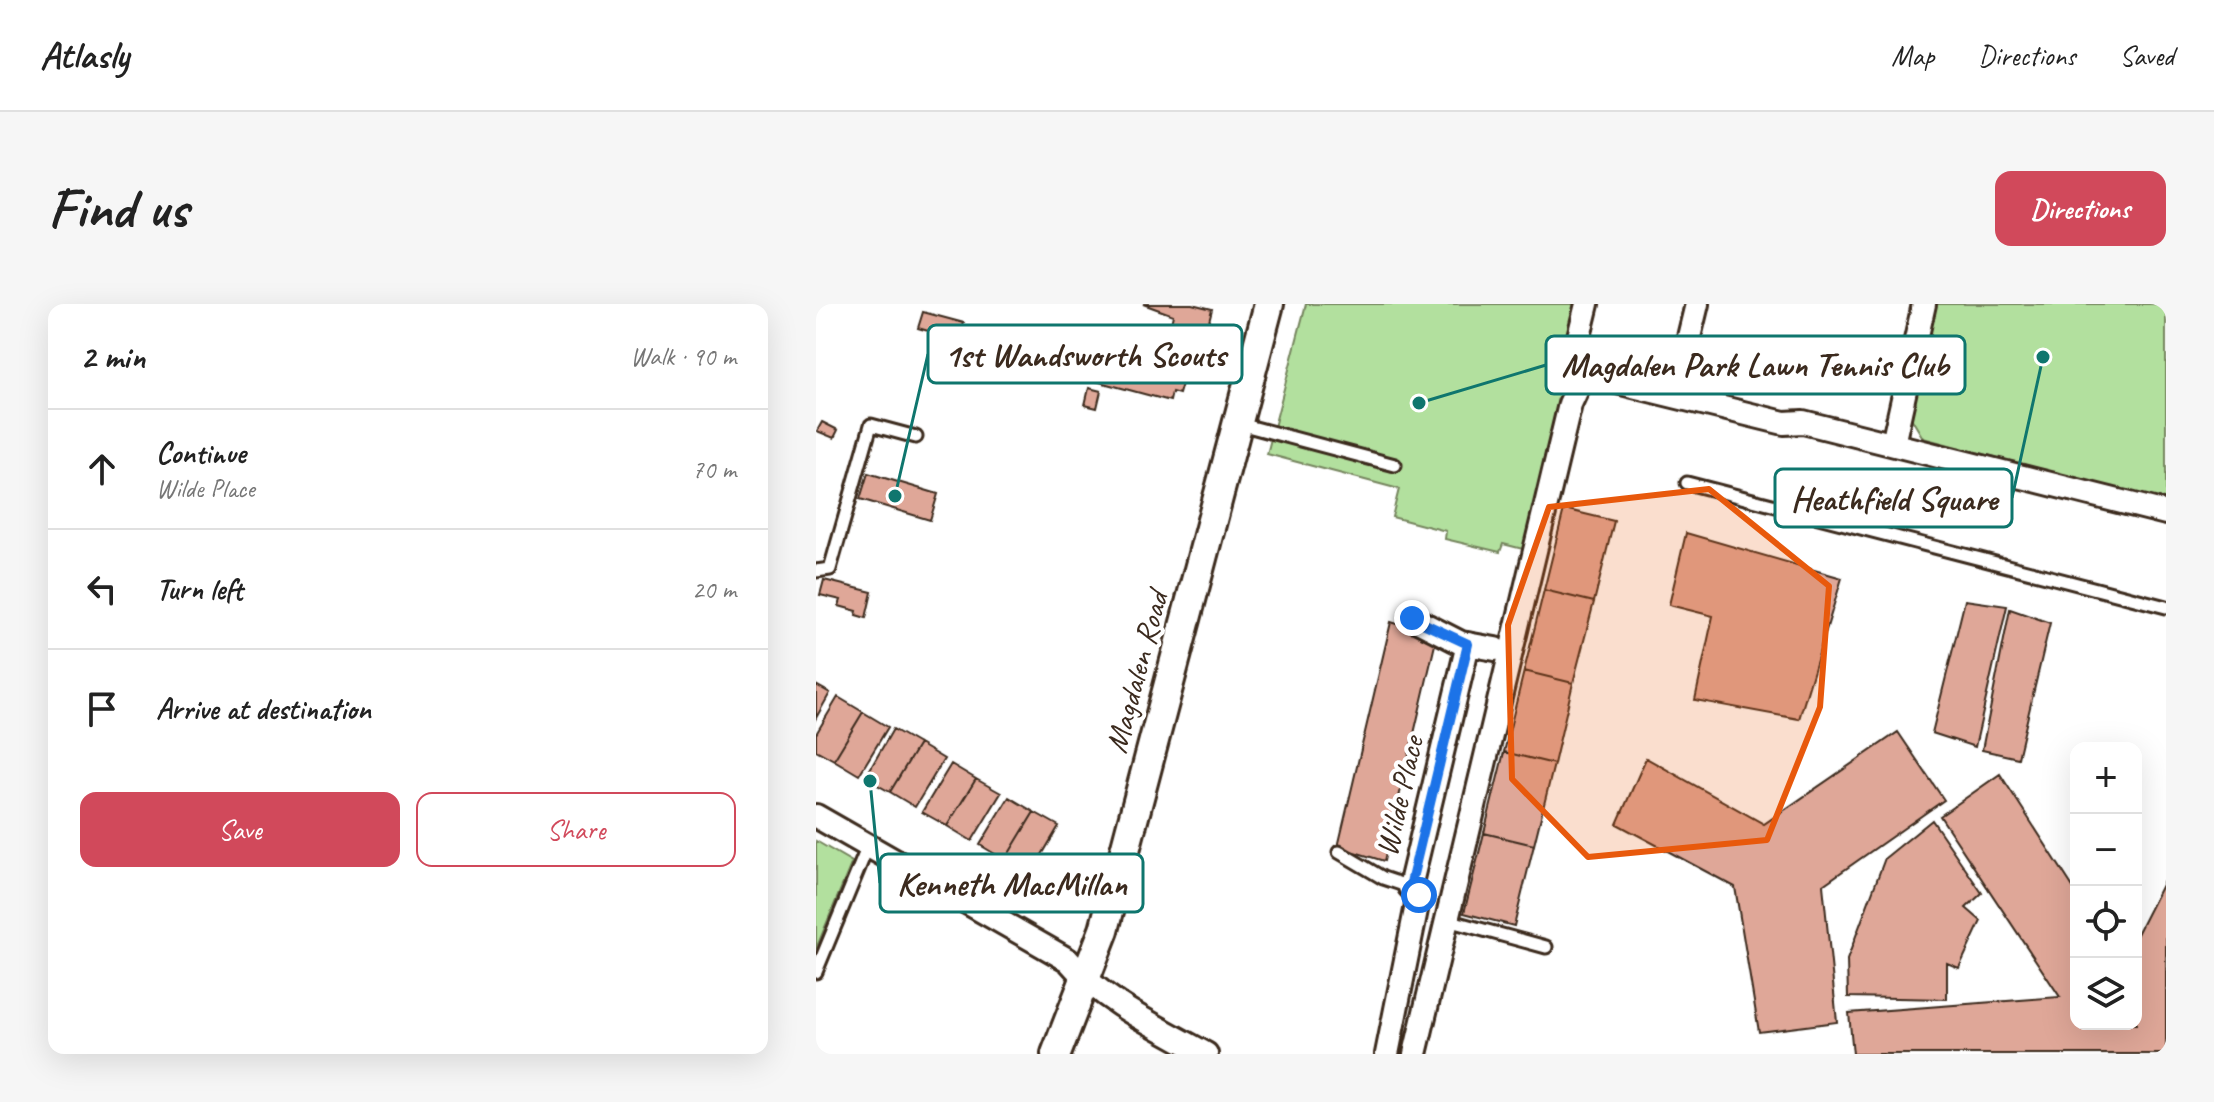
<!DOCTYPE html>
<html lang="en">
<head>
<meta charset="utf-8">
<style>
	body { margin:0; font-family:Caveat,sans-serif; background:#f6f6f6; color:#222 }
	.controls { position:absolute; right:24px; bottom:24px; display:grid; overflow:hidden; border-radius:16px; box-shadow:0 8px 32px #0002 }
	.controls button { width:72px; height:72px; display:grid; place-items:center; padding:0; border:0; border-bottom:2px solid #e0e0e0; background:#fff; color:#222; font:40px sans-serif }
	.stop { position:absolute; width:24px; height:24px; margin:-18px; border:6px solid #1a73e8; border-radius:50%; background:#fff }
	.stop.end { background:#1a73e8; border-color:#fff; box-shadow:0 2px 8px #0008 }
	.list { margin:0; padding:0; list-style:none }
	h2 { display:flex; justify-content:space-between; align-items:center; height:104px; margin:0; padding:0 32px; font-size:34px }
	h2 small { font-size:26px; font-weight:400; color:#767676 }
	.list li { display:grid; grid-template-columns:52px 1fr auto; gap:24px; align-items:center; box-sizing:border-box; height:120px; padding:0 32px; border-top:2px solid #e0e0e0 }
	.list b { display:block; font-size:30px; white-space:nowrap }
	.list p { margin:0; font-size:26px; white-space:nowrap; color:#767676 }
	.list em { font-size:26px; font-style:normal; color:#767676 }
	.actions { display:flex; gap:16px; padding:24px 32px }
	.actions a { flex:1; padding:18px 0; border:2px solid #d1495b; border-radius:16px; text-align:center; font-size:28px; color:#d1495b }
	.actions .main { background:#d1495b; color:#fff }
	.icon { flex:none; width:44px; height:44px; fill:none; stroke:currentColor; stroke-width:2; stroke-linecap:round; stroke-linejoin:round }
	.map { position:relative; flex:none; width:1350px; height:750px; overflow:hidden; border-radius:16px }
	header { display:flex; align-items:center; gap:48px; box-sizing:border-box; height:112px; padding:0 40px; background:#fff; border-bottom:2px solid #e0e0e0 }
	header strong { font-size:38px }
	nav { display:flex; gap:44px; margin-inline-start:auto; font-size:28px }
	.intro { display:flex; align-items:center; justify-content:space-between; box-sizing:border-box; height:192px; padding:0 48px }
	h1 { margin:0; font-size:56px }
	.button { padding:20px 36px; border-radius:16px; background:#d1495b; color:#fff; font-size:28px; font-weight:700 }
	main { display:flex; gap:48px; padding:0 48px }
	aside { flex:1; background:#fff; border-radius:16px; box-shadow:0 8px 32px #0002 }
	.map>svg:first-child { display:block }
	.green { fill:#b2e09e; stroke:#76855e; stroke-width:2 }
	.building { fill:#dfa798; stroke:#3b2a1e; stroke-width:2 }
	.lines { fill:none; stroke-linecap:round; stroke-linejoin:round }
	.service-casing { stroke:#3b2a1e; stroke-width:17 }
	.minor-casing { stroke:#3b2a1e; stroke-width:28 }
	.tertiary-casing { stroke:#3b2a1e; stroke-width:34 }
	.service { stroke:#fff; stroke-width:11 }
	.minor { stroke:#fff; stroke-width:22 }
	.tertiary { stroke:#fff; stroke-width:28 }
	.route { stroke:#1a73e8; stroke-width:10 }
	.marked { fill:#e8590c; fill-opacity:0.2; stroke:#e8590c; stroke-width:6; stroke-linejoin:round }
	.labels { text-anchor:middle; stroke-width:8; stroke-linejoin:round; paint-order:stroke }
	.street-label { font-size:32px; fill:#3b2a1e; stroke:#fff }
	.leader { fill:none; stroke:#0f766e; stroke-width:3 }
	.callout-dot { fill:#0f766e; stroke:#fff; stroke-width:3 }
	.callout { fill:#fff; stroke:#0f766e; stroke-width:3 }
	.callout-label { font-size:34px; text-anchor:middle; font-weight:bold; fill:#3b2a1e }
</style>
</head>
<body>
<header>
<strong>Atlasly</strong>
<nav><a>Map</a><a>Directions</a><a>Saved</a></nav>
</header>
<div class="intro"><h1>Find us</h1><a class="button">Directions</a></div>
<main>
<aside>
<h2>2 min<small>Walk · 90 m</small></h2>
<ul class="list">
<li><svg class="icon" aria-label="ahead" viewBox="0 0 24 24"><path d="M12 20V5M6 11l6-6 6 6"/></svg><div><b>Continue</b><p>Wilde Place</p></div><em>70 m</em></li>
<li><svg class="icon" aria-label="left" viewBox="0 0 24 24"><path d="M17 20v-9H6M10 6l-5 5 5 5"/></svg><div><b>Turn left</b></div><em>20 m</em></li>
<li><svg class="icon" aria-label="arrive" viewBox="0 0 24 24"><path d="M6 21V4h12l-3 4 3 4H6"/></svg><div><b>Arrive at destination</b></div></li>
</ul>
<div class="actions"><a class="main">Save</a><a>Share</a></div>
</aside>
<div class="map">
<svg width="1350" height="750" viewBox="0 0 1350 750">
	<rect width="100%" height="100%" fill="#fff"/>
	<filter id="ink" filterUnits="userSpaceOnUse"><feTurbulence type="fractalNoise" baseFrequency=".0125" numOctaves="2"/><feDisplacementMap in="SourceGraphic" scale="16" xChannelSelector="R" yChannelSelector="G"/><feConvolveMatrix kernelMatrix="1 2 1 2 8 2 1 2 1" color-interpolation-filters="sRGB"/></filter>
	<g filter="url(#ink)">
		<path class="green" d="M490,0H765L707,245L687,240L684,248L629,235L630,227L576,213L583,185L451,150Z
			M1118,0H1350V198L1107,134L1091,107Z
			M0,537L36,558L0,645Z"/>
		<path class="building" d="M327,0H376L396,5L387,41L352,32L357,11Z
			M107,8L148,19L143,36L102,24Z
			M314,24L377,41L363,90L356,88L354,97L265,73L269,59L313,71L319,47L308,44Z
			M273,84L285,87L281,104L269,101Z
			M6,118L22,126L18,134L1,127Z
			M52,169L122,190L114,216L44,195Z
			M748,205L798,217L778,298L728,286Z
			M870,229L1026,274L983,415L879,396L897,312L853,301Z
			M8,276L56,288L50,314L40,311L41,307L23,302L25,296L4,291Z
			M728,286L778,298L757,379L708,367Z
			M1149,296L1191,302L1159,443L1116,429Z
			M1194,305L1234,319L1202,454L1166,446Z
			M575,318L621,332L568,557L522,543Z
			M708,367L757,379L738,460L688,448Z
			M0,381L14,389L0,414Z
			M22,393L47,408L18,456L0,446V430Z
			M47,408L72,423L43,471L18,456Z
			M77,425L103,440L74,488L49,474Z
			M1082,428L1128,496L1007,581L1021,718L943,728L919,583L801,520L830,454L948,520Z
			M103,440L128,455L99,503L74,488Z
			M688,448L738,460L718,541L668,529Z
			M135,460L160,475L131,522L106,508Z
			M1184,470L1260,588V720H1320V632L1350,573V750H1037L1033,709L1244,693L1124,512Z
			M160,475L185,489L156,537L131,522Z
			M193,493L218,508L189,556L164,541Z
			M218,508L243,522L214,571L189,556Z
			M1116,516L1166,589L1150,604L1165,617L1143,664L1131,659V695L1032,693L1031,656L1069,554Z
			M668,529L718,541L698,622L648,609Z"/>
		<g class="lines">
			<g class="service-casing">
				<path id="service" d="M424,120L579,161
					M871,179L1350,303
					M0,267L14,265L55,121L100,133
					M523,548L567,574L594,583
					M631,616L730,643
					M0,668L52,542"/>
			</g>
			<g class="minor-casing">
				<path id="minor" d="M768,70L968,119L987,118L1350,209
					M859,91L881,0
					M1077,140L1108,0
					M596,314L645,339L679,345
					M0,512L252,656C288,699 342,723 390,750
					M571,750L603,591L594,583L652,340
					M599,750L754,100L768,70L759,49L771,0"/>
			</g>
			<g class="tertiary-casing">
				<path id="tertiary" d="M240,750L288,626L453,0"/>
			</g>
			<use href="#service" class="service"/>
			<use href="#minor" class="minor"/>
			<use href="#tertiary" class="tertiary"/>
		</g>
	</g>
	<g class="lines" filter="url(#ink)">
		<path class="route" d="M596,314L652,340L594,583L603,591"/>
	</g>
	<path class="marked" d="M893,185L1013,282L1004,403L951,536L772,553L696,475L692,321L733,203Z"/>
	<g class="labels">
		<g class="street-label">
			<text transform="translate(320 368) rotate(-75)" y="11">Magdalen Road</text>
			<text transform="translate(583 492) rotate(-77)" y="11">Wilde Place</text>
		</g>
	</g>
	<path class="leader" d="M79 192L112 50M603 99L730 61M1227 53L1196 194M54 477L64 579"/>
	<g class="callout-dot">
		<circle cx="79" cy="192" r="8"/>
		<circle cx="603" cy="99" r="8"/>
		<circle cx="1227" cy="53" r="8"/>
		<circle cx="54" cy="477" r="8"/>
	</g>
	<g class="callout">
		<rect x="112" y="21" width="314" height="58" rx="8"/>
		<rect x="730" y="32" width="419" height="58" rx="8"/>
		<rect x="959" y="165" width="237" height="58" rx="8"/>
		<rect x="64" y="550" width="263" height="58" rx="8"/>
	</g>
	<g class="callout-label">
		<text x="269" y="62">1st Wandsworth Scouts</text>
		<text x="939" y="72">Magdalen Park Lawn Tennis Club</text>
		<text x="1078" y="206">Heathfield Square</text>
		<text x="196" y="591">Kenneth MacMillan</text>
	</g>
</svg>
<div class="controls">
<button>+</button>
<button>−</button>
<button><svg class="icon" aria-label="locate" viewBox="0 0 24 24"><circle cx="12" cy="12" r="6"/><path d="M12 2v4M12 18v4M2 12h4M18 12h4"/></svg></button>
<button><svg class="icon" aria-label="layers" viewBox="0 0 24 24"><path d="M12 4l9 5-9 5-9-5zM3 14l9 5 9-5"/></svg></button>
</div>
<div class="stop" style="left:603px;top:591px"></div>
<div class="stop end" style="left:596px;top:314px"></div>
</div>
</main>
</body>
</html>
